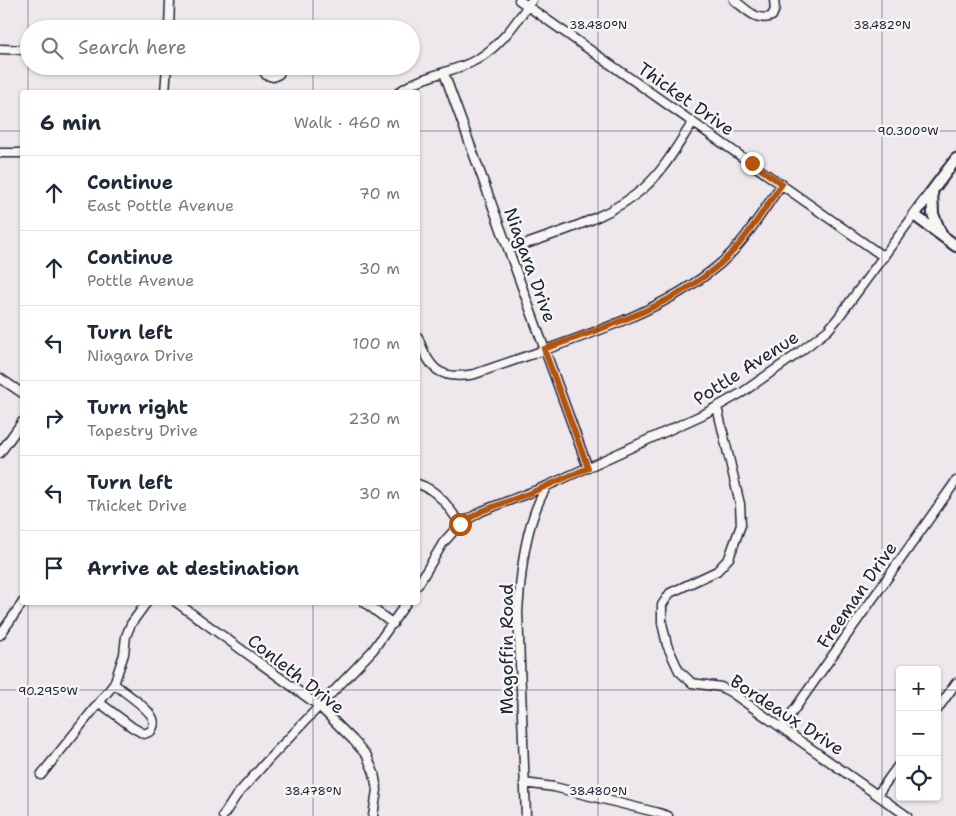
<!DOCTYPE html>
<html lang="en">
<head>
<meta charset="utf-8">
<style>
	body { margin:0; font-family:"Shantell Sans",sans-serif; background:#f2f2f3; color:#1f2937 }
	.controls { position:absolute; right:15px; bottom:15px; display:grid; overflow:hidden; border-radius:5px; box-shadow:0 1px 4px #0004 }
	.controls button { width:45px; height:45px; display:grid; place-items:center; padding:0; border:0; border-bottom:1px solid #e0e1e3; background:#fff; color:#1f2937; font:25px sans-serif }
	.stop { position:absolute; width:15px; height:15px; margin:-11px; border:4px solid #b45309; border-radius:50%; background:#fff }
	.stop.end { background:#b45309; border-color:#fff; box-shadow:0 1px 5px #0008 }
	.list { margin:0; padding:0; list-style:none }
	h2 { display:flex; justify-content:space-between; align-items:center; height:65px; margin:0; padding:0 20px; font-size:21px }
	h2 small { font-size:16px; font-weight:400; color:#747a83 }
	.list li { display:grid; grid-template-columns:32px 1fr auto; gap:15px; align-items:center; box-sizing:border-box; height:75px; padding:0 20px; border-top:1px solid #e0e1e3 }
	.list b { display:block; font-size:19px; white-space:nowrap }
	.list p { margin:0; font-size:16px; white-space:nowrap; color:#747a83 }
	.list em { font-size:16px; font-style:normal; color:#747a83 }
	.icon { flex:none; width:28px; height:28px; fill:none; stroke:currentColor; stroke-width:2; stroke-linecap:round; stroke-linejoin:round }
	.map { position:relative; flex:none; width:956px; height:816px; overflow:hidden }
	.search { position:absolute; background:#fff; box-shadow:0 1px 4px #0004; left:20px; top:20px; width:400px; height:55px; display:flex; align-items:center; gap:12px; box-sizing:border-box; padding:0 18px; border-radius:28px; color:#747a83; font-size:19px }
	.panel { position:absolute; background:#fff; box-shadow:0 1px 4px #0004; left:20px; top:90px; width:400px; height:515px; border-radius:5px }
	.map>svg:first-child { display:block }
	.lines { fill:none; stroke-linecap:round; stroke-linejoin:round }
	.street-casing { stroke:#22223b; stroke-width:11 }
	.secondary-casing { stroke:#22223b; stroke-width:14 }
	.street { stroke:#f6f6f2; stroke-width:8 }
	.secondary { stroke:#f6f6f2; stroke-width:10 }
	.route { stroke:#b45309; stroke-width:6 }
	.ticks { fill:none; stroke:#22223b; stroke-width:1; stroke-opacity:0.45 }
	.labels { text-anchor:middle; stroke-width:5; stroke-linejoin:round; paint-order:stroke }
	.street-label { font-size:18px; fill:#22223b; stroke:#f6f6f2 }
	.ticks-label { font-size:12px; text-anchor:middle; fill:#22223b; stroke:#f6f6f2; stroke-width:5; stroke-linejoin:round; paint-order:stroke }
</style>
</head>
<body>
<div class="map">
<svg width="956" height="816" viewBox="0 0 956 816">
	<rect width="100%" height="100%" fill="#eee8ed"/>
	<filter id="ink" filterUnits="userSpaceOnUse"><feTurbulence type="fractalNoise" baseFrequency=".02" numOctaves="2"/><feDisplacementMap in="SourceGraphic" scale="10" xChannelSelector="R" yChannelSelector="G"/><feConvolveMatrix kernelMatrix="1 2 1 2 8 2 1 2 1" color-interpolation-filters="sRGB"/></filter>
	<g filter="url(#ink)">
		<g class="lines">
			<g class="street-casing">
				<path id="street" d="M519,0L884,257
					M734,0C745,8 757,23 772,16L775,9L774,0
					M169,29L170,0
					M0,49L29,50
					M261,66L266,75L273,77L279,74L282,66
					M444,73L588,468
					M165,92L167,66
					M399,92C419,77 447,73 470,63C497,51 515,24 532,0
					M0,153H22
					M509,250C553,234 609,219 645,187C665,169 678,144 693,122
					M418,337C429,369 440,381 475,374C555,345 656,319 721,263C745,242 763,210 782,184
					M0,378L22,393
					M717,407L740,504L741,525L729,558L717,571L670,593L662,605V623L667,645L679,671L692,683L721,687L732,693L907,816
					M0,453L22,422
					M418,484C438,490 449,507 460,524
					M418,585L443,543L460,524L482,511L547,486L704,414L743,392L793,357L828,330L838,318L914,215
					M176,602L319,706L353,740L367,756L374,773L377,790L373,816
					M364,602L393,624
					M0,635L23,602
					M100,703L132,727L144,734L151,731C153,727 155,724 153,719C150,709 123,691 114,684
					M937,710L956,683
					M782,727L956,481
					M41,775L114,684L124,654L126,636L131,624L147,602
					M524,783L554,787L659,813L668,816
					M877,795L900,763
					M223,816L236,796L267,761L373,650L407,602
					M526,816L518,612C521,570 525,523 547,486"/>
			</g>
			<g class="secondary-casing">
				<path id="secondary" d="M956,159L914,215L956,246
					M932,191L933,214L941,234"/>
			</g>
			<use href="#street" class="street"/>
			<use href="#secondary" class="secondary"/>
		</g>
	</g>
	<g class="lines" filter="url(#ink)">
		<path class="route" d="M460,524L482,511L530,493L588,468L544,349C606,327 671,307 721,263C746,241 763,210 782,184L752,163"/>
	</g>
	<path class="ticks" d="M28,0V92M313,0V29M598,0V816M882,0V816M313,66V92M0,131H22M418,131H956M28,602V816M313,602V816M0,690H900M937,690H956"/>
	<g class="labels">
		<g class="street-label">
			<text transform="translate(686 99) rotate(35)" y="6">Thicket Drive</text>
			<text transform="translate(530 265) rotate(70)" y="6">Niagara Drive</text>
			<text transform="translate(746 368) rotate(-33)" y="6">Pottle Avenue</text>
			<text transform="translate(857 595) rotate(-55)" y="6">Freeman Drive</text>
			<text transform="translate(507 649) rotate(-90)" y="6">Magoffin Road</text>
			<text transform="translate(296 674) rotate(38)" y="6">Conleth Drive</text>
			<text transform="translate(787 715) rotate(33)" y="6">Bordeaux Drive</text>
		</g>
	</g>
	<g class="ticks-label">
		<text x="598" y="29">38.480°N</text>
		<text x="882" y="29">38.482°N</text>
		<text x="908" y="135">90.300°W</text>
		<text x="48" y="695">90.295°W</text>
		<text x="313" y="795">38.478°N</text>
		<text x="598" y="795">38.480°N</text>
	</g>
</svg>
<div class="controls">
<button>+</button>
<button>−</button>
<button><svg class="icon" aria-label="locate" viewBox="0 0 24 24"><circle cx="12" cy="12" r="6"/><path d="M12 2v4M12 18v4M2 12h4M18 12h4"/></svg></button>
</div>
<div class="stop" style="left:460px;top:524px"></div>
<div class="stop end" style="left:752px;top:163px"></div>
<div class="search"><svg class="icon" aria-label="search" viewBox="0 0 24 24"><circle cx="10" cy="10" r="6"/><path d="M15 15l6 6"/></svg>Search here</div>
<section class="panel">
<h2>6 min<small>Walk · 460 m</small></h2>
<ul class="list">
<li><svg class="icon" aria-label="ahead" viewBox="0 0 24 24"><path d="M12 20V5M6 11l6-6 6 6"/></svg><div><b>Continue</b><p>East Pottle Avenue</p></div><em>70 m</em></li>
<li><svg class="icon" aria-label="ahead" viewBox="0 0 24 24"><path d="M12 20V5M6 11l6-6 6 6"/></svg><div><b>Continue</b><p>Pottle Avenue</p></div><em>30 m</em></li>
<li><svg class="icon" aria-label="left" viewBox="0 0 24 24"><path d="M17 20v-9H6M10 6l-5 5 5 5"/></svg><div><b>Turn left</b><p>Niagara Drive</p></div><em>100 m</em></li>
<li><svg class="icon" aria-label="right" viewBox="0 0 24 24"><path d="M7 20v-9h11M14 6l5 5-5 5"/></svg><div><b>Turn right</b><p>Tapestry Drive</p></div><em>230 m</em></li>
<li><svg class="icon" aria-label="left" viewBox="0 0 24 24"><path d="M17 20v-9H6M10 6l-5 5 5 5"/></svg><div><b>Turn left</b><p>Thicket Drive</p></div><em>30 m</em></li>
<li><svg class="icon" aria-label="arrive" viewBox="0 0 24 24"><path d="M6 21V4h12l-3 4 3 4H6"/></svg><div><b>Arrive at destination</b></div></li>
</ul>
</section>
</div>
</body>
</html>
